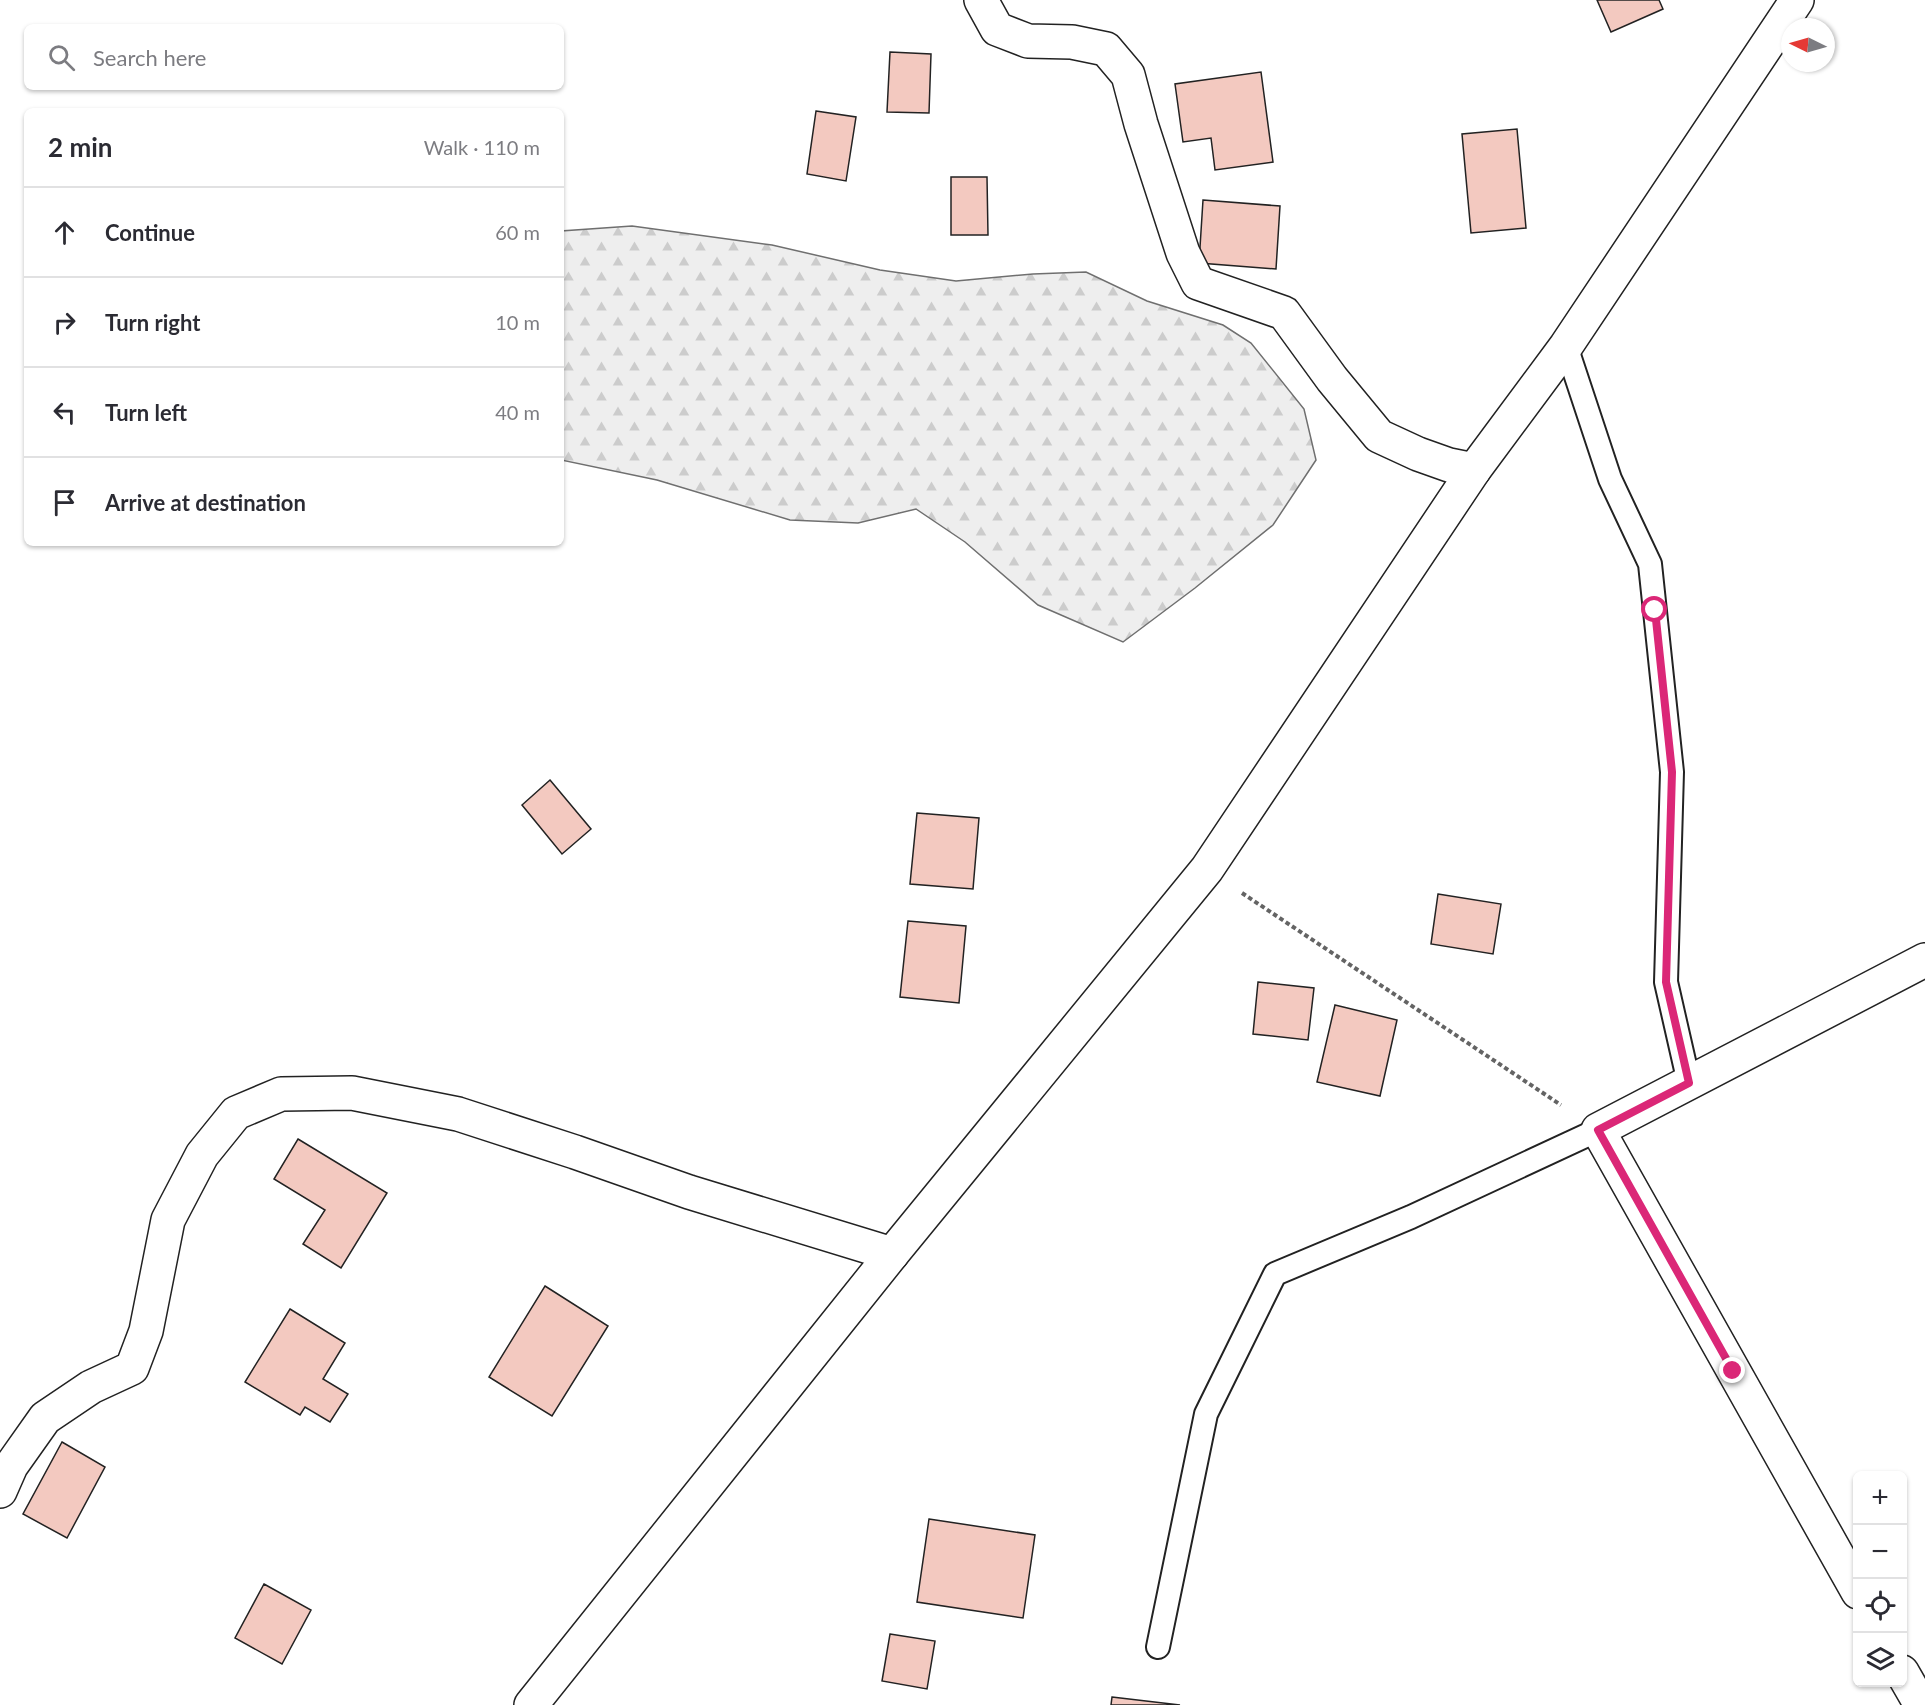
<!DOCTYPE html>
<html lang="en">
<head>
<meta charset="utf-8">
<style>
	body { margin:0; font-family:Lato,sans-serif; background:#f2f2f3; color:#2b2b33 }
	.controls { position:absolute; right:18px; bottom:18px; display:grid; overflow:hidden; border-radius:9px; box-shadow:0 2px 4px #0004 }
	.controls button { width:54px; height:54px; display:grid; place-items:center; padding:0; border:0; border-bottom:2px solid #e1e1e2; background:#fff; color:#2b2b33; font:30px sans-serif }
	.compass { position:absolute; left:1781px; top:18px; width:54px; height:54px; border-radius:50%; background:#fff; box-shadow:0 2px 4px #0004; rotate:275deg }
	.stop { position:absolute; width:18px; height:18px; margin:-14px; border:4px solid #db2777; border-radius:50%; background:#fff }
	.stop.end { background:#db2777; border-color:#fff; box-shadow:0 2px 6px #0008 }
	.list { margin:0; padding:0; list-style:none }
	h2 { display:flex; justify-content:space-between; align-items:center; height:78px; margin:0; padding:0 24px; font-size:26px }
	h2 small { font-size:20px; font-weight:400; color:#7c7c81 }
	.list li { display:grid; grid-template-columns:39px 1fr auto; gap:18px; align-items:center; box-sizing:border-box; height:90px; padding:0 24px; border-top:2px solid #e1e1e2 }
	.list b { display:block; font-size:22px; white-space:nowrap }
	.list em { font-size:20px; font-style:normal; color:#7c7c81 }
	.icon { flex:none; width:33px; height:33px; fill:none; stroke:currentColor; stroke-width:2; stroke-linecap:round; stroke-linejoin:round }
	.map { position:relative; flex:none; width:1925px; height:1705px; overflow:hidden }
	.search { position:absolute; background:#fff; box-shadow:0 2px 4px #0004; left:24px; top:24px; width:540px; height:66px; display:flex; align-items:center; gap:15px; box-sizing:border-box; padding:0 21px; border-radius:9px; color:#7c7c81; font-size:22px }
	.panel { position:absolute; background:#fff; box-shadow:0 2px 4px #0004; left:24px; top:108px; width:540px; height:438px; border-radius:9px }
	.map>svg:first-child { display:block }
	.forest { fill:url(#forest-firs); stroke:#6f6f6f; stroke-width:1.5 }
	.building { fill:#f3c9c0; stroke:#222; stroke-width:1.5 }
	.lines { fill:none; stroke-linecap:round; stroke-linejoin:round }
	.service-casing { stroke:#222; stroke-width:26 }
	.minor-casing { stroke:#222; stroke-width:36 }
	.trunk-casing { stroke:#222; stroke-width:36 }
	.path { stroke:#646464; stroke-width:4; stroke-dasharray:4.5 3; stroke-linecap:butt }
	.service { stroke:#fff; stroke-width:22 }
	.minor { stroke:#fff; stroke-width:33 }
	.trunk { stroke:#fff; stroke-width:33 }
	.route { stroke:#db2777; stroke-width:8 }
</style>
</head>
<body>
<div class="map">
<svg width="1925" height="1705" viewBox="0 0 1925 1705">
	<defs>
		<pattern id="forest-firs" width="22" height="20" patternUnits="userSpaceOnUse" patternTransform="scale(1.5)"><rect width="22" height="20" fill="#eee"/><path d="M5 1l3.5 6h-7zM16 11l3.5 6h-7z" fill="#ccc"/></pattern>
	</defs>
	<rect width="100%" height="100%" fill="#fff"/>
	<path class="forest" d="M632,226L772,245L880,270L956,281L1033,274L1086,272L1147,301L1223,325L1251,343L1304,409L1316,460L1273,525L1195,588L1123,642L1038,605L965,542L916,509L858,523L790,520L657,480L561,460V231Z"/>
	<path class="building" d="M1597,0H1659L1663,9L1611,32Z
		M890,52L931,54L929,113L887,112Z
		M1261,72L1273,162L1215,170L1211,138L1183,142L1175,84Z
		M816,111L856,117L846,181L807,174Z
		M1517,129L1526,228L1471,233L1462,134Z
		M951,177H987L988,235H951Z
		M1203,200L1280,206L1276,269L1199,263Z
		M550,780L591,829L562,854L522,805Z
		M917,813L979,818L973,889L910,884Z
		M1438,894L1501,904L1493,954L1431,944Z
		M908,921L966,926L959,1003L900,997Z
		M1258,982L1314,988L1308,1040L1253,1034Z
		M1335,1005L1397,1020L1380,1096L1317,1082Z
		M298,1139L387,1193L341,1268L303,1244L325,1210L274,1179Z
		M545,1286L608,1326L552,1416L489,1377Z
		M290,1309L345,1343L323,1379L348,1394L330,1422L305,1407L300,1415L245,1382Z
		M62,1442L105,1467L67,1538L23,1514Z
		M929,1519L1035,1535L1023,1618L917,1602Z
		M264,1584L311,1610L282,1664L235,1638Z
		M890,1634L935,1641L927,1689L882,1681Z
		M1112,1697L1180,1705H1111Z"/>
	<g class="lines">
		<g class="service-casing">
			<path id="service" d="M1566,346L1610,479L1650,564L1672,772L1666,982L1689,1083
				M1158,1647L1206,1414L1275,1274L1411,1217L1598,1130"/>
		</g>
		<g class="minor-casing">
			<path id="minor" d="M981,0L997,29L1028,41L1072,42L1106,49L1128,75L1141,124L1183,253L1198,283L1284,313L1332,379L1379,436L1418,454L1449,465L1474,470
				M0,1491L11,1466L45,1418L91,1387L132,1368L146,1331L168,1220L202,1155L236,1113L281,1094L352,1093L458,1114L575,1152L689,1192L892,1254
				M1858,1592L1598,1130L1925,960
				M1902,1672L1921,1705"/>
		</g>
		<g class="trunk-casing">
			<path id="trunk" d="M531,1705L892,1254L1207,869L1474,470L1566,346L1797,0"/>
		</g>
		<path class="path" d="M1242,893L1561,1105"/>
		<use href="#service" class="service"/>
		<use href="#minor" class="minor"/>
		<use href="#trunk" class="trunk"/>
	</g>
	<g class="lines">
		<path class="route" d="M1655,610L1672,772L1666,982L1689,1083L1598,1130L1733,1371"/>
	</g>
</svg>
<div class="controls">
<button>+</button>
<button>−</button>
<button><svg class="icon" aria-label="locate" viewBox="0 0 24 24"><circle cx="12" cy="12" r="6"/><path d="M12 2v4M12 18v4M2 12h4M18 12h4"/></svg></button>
<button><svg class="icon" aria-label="layers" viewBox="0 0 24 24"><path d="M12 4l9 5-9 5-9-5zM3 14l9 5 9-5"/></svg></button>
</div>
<svg class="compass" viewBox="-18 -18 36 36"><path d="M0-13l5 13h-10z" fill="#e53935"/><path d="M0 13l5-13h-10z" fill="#7c7c81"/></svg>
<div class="stop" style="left:1655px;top:610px"></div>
<div class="stop end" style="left:1733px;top:1371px"></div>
<div class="search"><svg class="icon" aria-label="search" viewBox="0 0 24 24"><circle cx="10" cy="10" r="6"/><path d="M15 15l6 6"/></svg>Search here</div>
<section class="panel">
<h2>2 min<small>Walk · 110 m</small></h2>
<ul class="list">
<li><svg class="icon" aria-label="ahead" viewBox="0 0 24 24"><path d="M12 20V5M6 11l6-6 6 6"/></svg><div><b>Continue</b></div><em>60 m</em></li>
<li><svg class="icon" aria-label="right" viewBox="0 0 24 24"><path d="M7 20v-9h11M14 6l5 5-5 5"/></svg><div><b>Turn right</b></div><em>10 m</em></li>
<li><svg class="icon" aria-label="left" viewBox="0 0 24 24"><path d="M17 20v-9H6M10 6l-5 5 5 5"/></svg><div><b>Turn left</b></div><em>40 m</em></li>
<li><svg class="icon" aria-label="arrive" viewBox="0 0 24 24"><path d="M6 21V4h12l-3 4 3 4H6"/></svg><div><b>Arrive at destination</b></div></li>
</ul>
</section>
</div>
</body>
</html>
